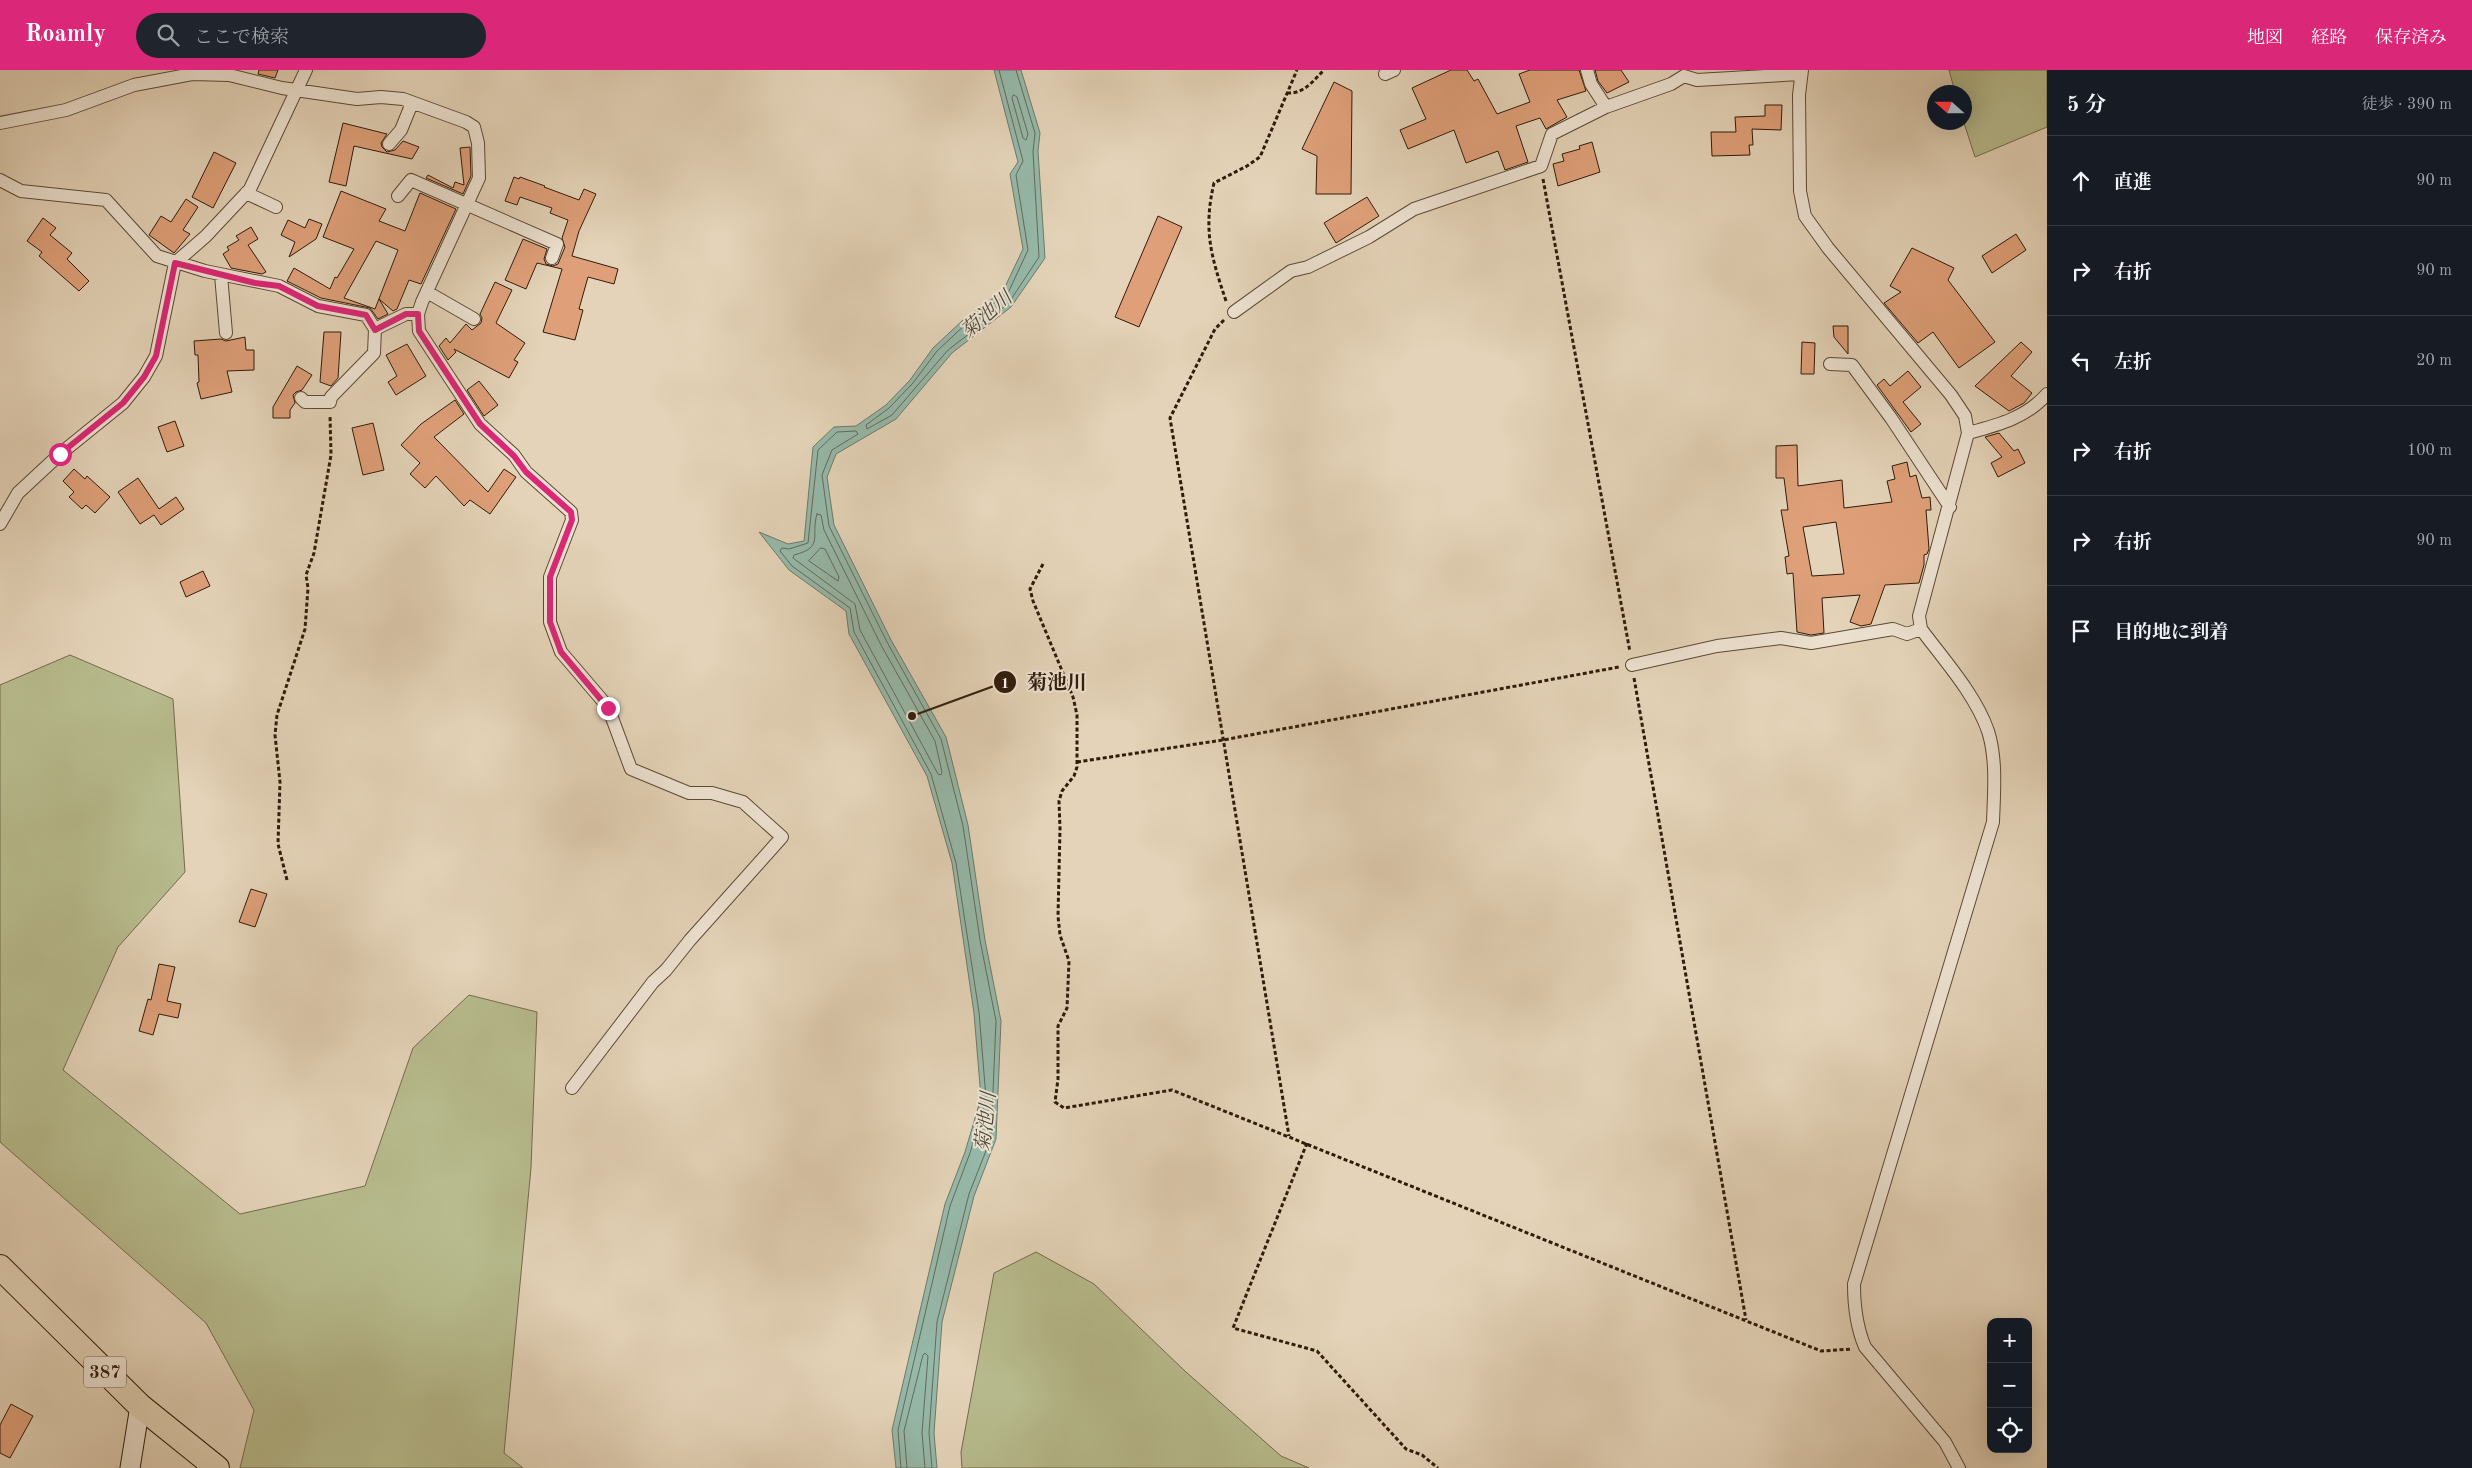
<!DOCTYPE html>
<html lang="ja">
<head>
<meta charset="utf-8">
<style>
	body { margin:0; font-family:"Old Standard TT","Noto Serif JP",serif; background:#20242c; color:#f1f3f6 }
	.controls { position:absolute; right:15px; bottom:15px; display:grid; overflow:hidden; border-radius:10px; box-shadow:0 5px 20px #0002 }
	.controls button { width:45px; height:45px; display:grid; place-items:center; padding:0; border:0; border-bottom:1px solid #363941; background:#171b24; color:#f1f3f6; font:25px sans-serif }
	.compass { position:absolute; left:1927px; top:15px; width:45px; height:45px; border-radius:50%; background:#171b24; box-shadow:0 5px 20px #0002; rotate:291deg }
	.stop { position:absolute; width:15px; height:15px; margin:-11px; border:4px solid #db2777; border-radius:50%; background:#fff }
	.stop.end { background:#db2777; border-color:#fff; box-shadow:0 1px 5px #0008 }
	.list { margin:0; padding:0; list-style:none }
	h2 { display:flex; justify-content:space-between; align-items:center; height:65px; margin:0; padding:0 20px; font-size:21px }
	h2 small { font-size:16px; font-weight:400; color:#9ea1a6 }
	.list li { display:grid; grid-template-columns:32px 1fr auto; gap:15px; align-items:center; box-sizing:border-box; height:90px; padding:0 20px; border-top:1px solid #363941 }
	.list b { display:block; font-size:19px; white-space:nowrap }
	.list em { font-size:16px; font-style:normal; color:#9ea1a6 }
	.icon { flex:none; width:28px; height:28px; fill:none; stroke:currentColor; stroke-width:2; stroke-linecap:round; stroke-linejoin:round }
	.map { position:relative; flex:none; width:2047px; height:1398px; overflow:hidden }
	header { display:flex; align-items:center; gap:30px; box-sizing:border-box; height:70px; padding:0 25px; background:#db2777; color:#fff }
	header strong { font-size:24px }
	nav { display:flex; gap:28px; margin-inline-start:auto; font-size:18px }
	.search { width:350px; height:45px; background:#20242c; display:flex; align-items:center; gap:12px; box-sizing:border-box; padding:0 18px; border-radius:28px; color:#9ea1a6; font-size:19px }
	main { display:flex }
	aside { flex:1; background:#171b24 }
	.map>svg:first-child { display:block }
	.green { fill:#b7bb8d; stroke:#746b4c }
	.water { fill:#96b9aa; stroke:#6d7a6a }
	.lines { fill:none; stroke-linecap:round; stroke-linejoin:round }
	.shore { stroke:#636a5a; stroke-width:1 }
	.building { fill:#dfa079; stroke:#301b0b; fill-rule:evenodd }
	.street-casing { stroke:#5d4936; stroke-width:14 }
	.secondary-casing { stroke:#301b0b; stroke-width:21 }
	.highway-casing { stroke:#301b0b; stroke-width:26 }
	.path { stroke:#301b0b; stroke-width:3; stroke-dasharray:4 2.5; stroke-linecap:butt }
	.street { stroke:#ede2d1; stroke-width:12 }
	.secondary { stroke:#ede2d1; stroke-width:19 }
	.highway { stroke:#e4d3b8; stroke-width:24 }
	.route { stroke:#db2777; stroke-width:6 }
	.labels { text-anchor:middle; stroke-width:4; stroke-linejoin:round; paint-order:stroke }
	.shield { fill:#ede2d1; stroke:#695746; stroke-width:1 }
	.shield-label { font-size:18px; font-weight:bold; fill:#301b0b }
	.water-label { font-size:20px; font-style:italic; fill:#4f4a3b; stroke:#ede2d1 }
	.leader { fill:none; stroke:#301b0b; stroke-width:2 }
	.callout-dot { fill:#301b0b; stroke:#ede2d1; stroke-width:2 }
	.mark-label { font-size:15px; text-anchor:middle; font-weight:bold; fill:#fff }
	.callout-label { font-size:20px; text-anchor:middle; font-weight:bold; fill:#301b0b; stroke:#ede2d1; stroke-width:4; stroke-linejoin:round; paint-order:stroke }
</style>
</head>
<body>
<header>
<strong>Roamly</strong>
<div class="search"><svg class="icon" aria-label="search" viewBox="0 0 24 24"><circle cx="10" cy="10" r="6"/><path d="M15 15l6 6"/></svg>ここで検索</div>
<nav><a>地図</a><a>経路</a><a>保存済み</a></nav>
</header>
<main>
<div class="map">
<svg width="2047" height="1398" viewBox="0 0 2047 1398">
	<rect width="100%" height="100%" fill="#e4d3b8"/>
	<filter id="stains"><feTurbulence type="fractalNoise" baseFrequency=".004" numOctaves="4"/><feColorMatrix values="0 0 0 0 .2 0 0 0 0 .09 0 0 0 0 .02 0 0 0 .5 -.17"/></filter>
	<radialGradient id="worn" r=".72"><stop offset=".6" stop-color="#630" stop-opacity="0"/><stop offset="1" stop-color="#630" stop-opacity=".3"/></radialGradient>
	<path class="green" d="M1949,0H2047V57L1975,87L1964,53V22H1955Z
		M70,585L173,629L185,802L118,877L63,1000L240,1144L365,1116L413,978L469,925L537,942L531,1098L504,1383L523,1398H240L254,1340L206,1253L0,1072V615Z
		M1036,1182L1094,1214L1186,1302L1281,1386L1309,1398H962L961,1382L994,1203Z"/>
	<path class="water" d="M994,0H1021L1040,63L1038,81L1045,188L1011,237L952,283L896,349L836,384L827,407L834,455L891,570L946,667L968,755L985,870L1001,951L996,1069L974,1126L942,1252L934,1363L937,1398H896L892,1360L945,1134L965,1082L981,1028L974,943L952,793L927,706L849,564L846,541L789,500L759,462L788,474L804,471L813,377L834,357L856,356L886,335L910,310L933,278L964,249L1003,221L1023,179L1010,104L1018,92Z"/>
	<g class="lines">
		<path class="shore" d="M999,0L1023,91L1016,105L1028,180L1008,223L967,253L937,281L913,313L889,338L866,355L867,359L892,345L948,280L1008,234L1039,187L1033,82L1035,63L1016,0
			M1014,25L1017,27L1028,64L1026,70L1023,68L1012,28Z
			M817,444L821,445L824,460L881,575L935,671L942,702L941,705L938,704L860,560L855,534L793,488L794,485C825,477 810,466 817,444Z
			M821,478L825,479L839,507L838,511L809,491Z
			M901,1398L898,1360L950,1136L970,1083L986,1028L979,942L956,793L931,704L854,562L850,538L792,496L780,481L782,478L789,479L808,473L818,380L837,362L856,361L858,364L832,380L822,405L829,456L887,572L941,669L963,756L980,870L996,951L991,1068L969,1124L937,1252L929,1363L932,1398
			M907,1398L904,1361L923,1285L925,1283L928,1286L922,1363L925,1398"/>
	</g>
	<path class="building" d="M259,0H278L275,8L258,4Z
		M1451,0H1467L1474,11L1478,9L1497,44L1530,32L1519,4L1530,0H1579L1586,21L1557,30L1567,47L1546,59L1540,48L1516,56L1528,92L1505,100L1498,81L1466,93L1454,60L1408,79L1400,60L1426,49L1412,18Z
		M1595,0H1621L1629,12L1607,23L1598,11Z
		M1334,12L1352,21L1351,124H1316L1317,86L1302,79Z
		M1765,35H1782L1781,60L1752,59L1753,75H1749L1750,85L1712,86L1711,62H1736L1735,47L1765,46Z
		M343,53L387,64L381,73L382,77L387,82L395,80L403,71L419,77L412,89L354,76L346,116L329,112Z
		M1592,72L1600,102L1558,116L1553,94L1564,91L1562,84L1580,79L1579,76Z
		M470,77L471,106L463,124L426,108L428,105L453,118L455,112L464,115L460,78Z
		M214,82L236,93L213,138L192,127Z
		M514,107L519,109L520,107L545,116L544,117L579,130L584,119L596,124L579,161L572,186L618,199L614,214L588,207L579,239L583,240L575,270L543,262L562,199L537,193L526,219L505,210L523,169L547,179L544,189L546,194L553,196L558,194L565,177L562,168L568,150L550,143L552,138L520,127L517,135L505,131Z
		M341,121L386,139L379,151L405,161L420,123L456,139L421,214L409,210L397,239L393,241L379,229L388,244L378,249L370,238L321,228L287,211L294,198L330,219L335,207L337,208L354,179L323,167ZM376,171L398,180L375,239L344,228Z
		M1367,127L1379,146L1336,173L1324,153Z
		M186,129L198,137L183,160L190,164L174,183L149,165L161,146L171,152Z
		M1158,146L1182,157L1139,257L1115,247Z
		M43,148L56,158L50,165L72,183L67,189L89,211L79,221L39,186L42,182L27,171Z
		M309,149L322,154L316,169L289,187L295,172L281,165L288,150L305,158Z
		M251,157L258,169L248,175L266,202L262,204L231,198L223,184L229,180L227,177L239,170L236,166Z
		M2016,164L2026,180L1992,203L1982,186Z
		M1912,178L1954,198L1948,210L1995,272L1959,298L1933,262L1918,273L1884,233L1901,222L1890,216Z
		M495,212L512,220L496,253L525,273L514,290L518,292L509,308L454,279L456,282L448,290L439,276L446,268L450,273L466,254L472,260L481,253L482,248L480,244Z
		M1833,256H1848V284L1834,267Z
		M324,262H341L338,308L331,316L320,312Z
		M245,267L246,280H254V300L227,301L232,322L201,329L197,313L199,312L198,285H195L194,271L221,269L226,271Z
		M1802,272L1815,273L1814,304H1801Z
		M2021,272L2032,282L2011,306L2032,323L2024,333L2009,341L1975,316Z
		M407,274L426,306L396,325L388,312L397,306L386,285Z
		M297,296L312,305L302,320L296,322L293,325L295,333L290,340V348H273V337Z
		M1908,301L1921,317L1903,332L1921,354L1911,362L1877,315L1884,309L1890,316Z
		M479,311L498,335L484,346L467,320Z
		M455,330L464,344L434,367L488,422L504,399L516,407L490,444L470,430L464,436L436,406L425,418L410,404L420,393L401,375L421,354Z
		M175,351L184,376L167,382L158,357Z
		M373,353L384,400L363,405L352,358Z
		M1999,363L2014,381L2018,379L2025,393L1998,407L1991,393L2002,387L1985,367Z
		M1797,375L1798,416L1842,410L1844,438L1892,432L1887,411L1895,409L1892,396L1907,392L1910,407L1916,405L1922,428L1930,427L1931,440H1926L1929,479L1927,484L1924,485V495L1919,513L1885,515L1871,554L1861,556L1850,552L1860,525L1822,528L1824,563L1811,565L1797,562L1793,503L1787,504L1785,487L1789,486L1781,440H1788L1784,408H1776V376ZM1836,452L1844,504L1812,506L1803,457Z
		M74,399L85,409L87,406L110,427L95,443L86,435L82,439L69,427L74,422L63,411Z
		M138,408L159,439L176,427L184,439L161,455L154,445L140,454L118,422Z
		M203,501L210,516L186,527L180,512Z
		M251,819L267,824L255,857L239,852Z
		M159,894L175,897L167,931L181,934L178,948L159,944L153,965L139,961L148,929L151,930Z
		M11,1334L33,1346L10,1388L0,1383V1355Z"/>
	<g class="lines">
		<g class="street-casing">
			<path id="street" d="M1587,0L1591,14L1606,37
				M1802,0L1799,25L1800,121L1805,146L1828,178L1951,325L1965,346L1968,363L1919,546L1921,559C1944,590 1975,624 1988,661C1997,689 1994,723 1993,752L1854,1214C1854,1236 1856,1256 1865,1277L1945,1372L1959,1398
				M1385,4L1394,0
				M0,53L66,40L134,15L192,4L229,5L282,18L357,29L381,27L403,29L466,52L474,57L478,73L479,108L422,232L418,244L419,261L480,354L514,385L526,402L571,442L572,450L550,507V552L561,582L608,637L631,699L689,723H712L743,732L782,767L690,870L666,900L653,912L572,1018
				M389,74L401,60L412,33
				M0,110L21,121L106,130L157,186L205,201L279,216L318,236L366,245L375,259L374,283L331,327L330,332H305L301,328
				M246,123L276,137
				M398,126L411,110L557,174L552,188
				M221,205L226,263
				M427,222L474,249
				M1234,242L1291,201L1308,197L1369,167L1414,139L1541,96L1552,64L1606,37L1671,14L1684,6L1697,10L1800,4
				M375,259L406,244H418
				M1830,294L1852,295L1891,348L1950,437
				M1968,363C1998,355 2026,348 2047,324
				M0,454L18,423L60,384L123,333L144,307L156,286L175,193L206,166L250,119L306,0
				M1632,595L1717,576L1781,568L1811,573L1893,559L1907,564L1921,559"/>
		</g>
		<g class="secondary-casing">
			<path id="secondary" d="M130,1398L140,1336"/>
		</g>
		<g class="highway-casing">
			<path id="highway" d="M0,1197L140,1336L217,1398"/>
		</g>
		<path class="path" d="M1287,23C1304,24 1313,11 1324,0
			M1543,109L1630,582
			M1226,231C1211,186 1203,160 1214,113L1247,96L1260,87L1297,0
			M1224,250L1215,259L1170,348L1289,1066
			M1043,494L1030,519L1033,531L1073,627L1077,645V697L1074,706L1062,721L1059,731L1060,758L1058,846L1060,865L1069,891L1067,938L1058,956V1009L1055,1032L1064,1038L1172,1020L1821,1281L1852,1279
			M1634,608L1746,1250
			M1077,692L1223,670L1619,597
			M287,810L278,774L280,712L275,665L277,645L305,559L308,518L306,505L314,483L331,385L330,345
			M1307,1073L1233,1258L1317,1281L1406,1379L1422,1385L1438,1398"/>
		<use href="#street" class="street"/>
		<use href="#secondary" class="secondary"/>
		<use href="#highway" class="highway"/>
	</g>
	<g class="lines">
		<path class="route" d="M60,384L123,333L144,307L156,286L175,193L255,213L279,216L318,236L366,245L375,260L406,244H418L419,261L480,354L514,386L526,402L571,442L572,450L550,507V552L561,582L608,638"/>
	</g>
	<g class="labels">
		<rect class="shield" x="84" y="1286.5" width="42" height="31" rx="4"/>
		<g class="shield-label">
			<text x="105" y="1308">387</text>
		</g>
		<g class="water-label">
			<text transform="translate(986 244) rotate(-41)" y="7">菊池川</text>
			<text transform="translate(985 1052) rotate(-84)" y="7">菊池川</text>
		</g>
	</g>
	<path class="leader" d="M912 646L1005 612"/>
	<g class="callout-dot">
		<circle cx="912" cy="646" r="5"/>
		<circle cx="1005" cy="612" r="12"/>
	</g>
	<g class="mark-label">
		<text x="1005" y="618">1</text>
	</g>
	<g class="callout-label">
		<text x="1057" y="619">菊池川</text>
	</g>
	<rect width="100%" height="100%" filter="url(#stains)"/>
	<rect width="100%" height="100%" fill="url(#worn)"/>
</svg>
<div class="controls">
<button>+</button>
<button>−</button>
<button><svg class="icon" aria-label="locate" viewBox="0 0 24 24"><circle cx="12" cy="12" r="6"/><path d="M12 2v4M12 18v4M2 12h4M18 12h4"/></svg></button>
</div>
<svg class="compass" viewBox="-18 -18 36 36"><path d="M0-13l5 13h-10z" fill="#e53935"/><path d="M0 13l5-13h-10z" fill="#9ea1a6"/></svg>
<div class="stop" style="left:60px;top:384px"></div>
<div class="stop end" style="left:608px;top:638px"></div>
</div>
<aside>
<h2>5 分<small>徒歩 · 390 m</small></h2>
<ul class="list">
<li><svg class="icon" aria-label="ahead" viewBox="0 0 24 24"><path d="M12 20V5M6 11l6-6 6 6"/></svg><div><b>直進</b></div><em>90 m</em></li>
<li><svg class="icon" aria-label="right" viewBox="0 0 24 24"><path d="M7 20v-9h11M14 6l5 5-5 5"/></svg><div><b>右折</b></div><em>90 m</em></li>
<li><svg class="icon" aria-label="left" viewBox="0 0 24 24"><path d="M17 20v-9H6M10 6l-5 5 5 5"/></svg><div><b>左折</b></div><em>20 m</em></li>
<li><svg class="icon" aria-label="right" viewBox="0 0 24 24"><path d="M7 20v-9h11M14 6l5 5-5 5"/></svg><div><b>右折</b></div><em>100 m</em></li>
<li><svg class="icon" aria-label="right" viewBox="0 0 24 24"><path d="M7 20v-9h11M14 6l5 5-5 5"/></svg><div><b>右折</b></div><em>90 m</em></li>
<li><svg class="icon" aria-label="arrive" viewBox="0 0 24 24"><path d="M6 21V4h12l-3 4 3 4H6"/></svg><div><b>目的地に到着</b></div></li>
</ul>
</aside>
</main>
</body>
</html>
